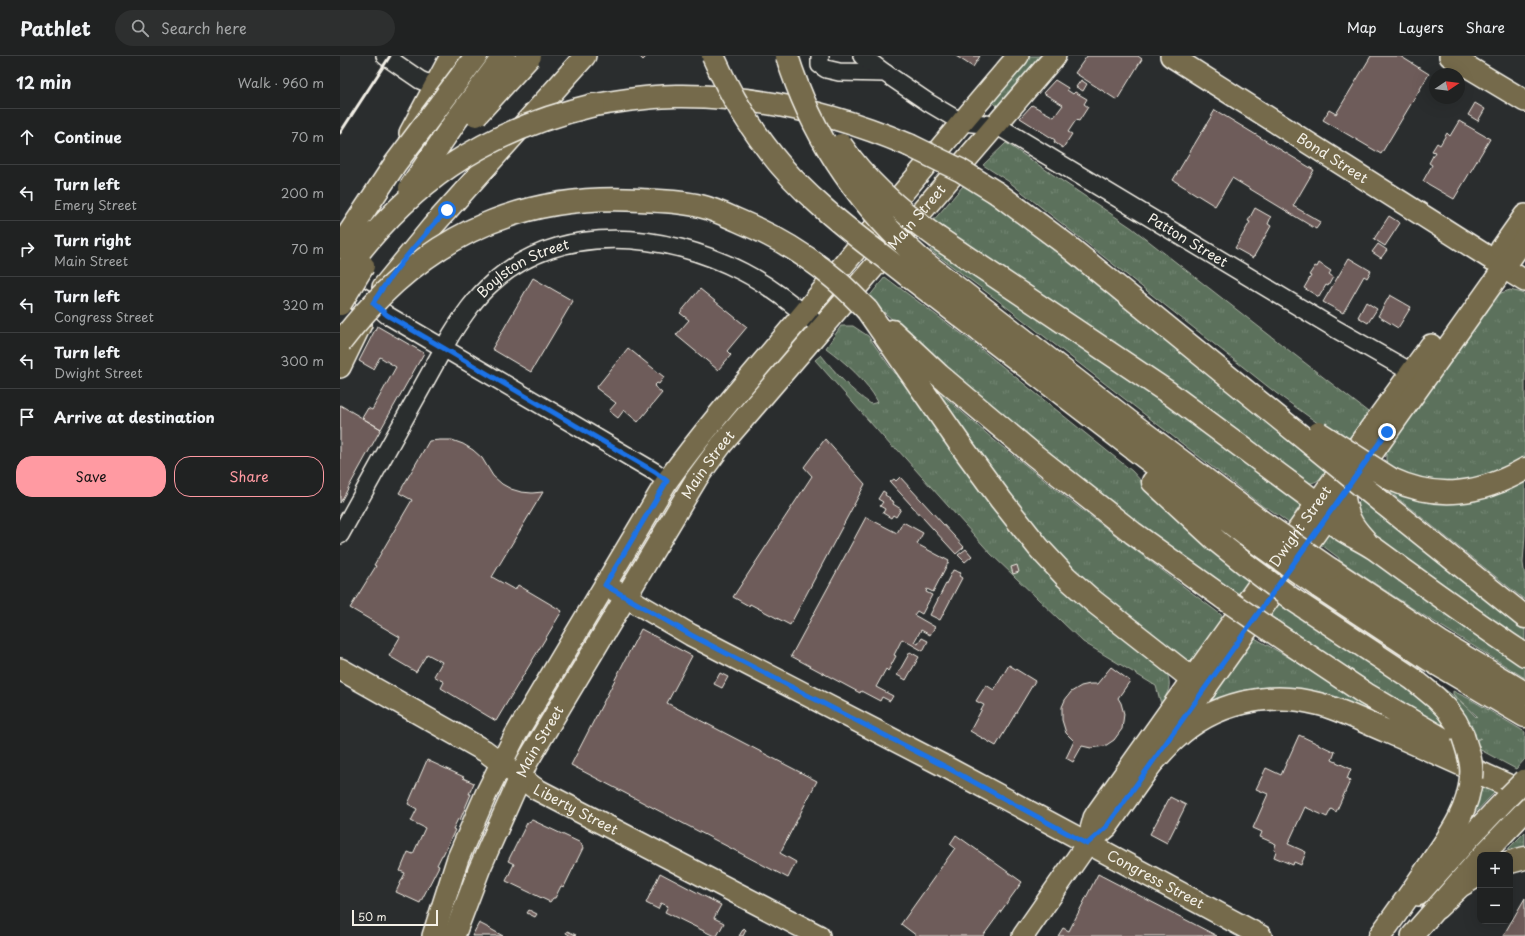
<!DOCTYPE html>
<html lang="en">
<head>
<meta charset="utf-8">
<style>
	body { margin:0; font-family:"Playpen Sans",sans-serif; background:#2d2f2f; color:#f1f3f6 }
	.controls { position:absolute; right:12px; bottom:12px; display:grid; overflow:hidden; border-radius:8px; box-shadow:0 4px 16px #0002 }
	.controls button { width:36px; height:36px; display:grid; place-items:center; padding:0; border:0; border-bottom:1px solid #3d3f40; background:#202222; color:#f1f3f6; font:20px sans-serif }
	.compass { position:absolute; left:1089px; top:12px; width:36px; height:36px; border-radius:50%; background:#202222; box-shadow:0 4px 16px #0002; rotate:77deg }
	.scale { position:absolute; left:12px; bottom:10px; width:86px; box-sizing:border-box; padding-left:4px; border:2px solid #f4f1e8; border-top:0; font-size:11px; line-height:14px; white-space:nowrap; color:#f4f1e8; -webkit-text-stroke:3px #2a2d2e; paint-order:stroke }
	.stop { position:absolute; width:12px; height:12px; margin:-9px; border:3px solid #1a73e8; border-radius:50%; background:#fff }
	.stop.end { background:#1a73e8; border-color:#fff; box-shadow:0 1px 4px #0008 }
	.list { margin:0; padding:0; list-style:none }
	h2 { display:flex; justify-content:space-between; align-items:center; height:52px; margin:0; padding:0 16px; font-size:17px }
	h2 small { font-size:13px; font-weight:400; color:#a2a4a5 }
	.list li { display:grid; grid-template-columns:26px 1fr auto; gap:12px; align-items:center; box-sizing:border-box; height:56px; padding:0 16px; border-top:1px solid #3d3f40 }
	.list b { display:block; font-size:15px; white-space:nowrap }
	.list p { margin:0; font-size:13px; white-space:nowrap; color:#a2a4a5 }
	.list em { font-size:13px; font-style:normal; color:#a2a4a5 }
	.actions { display:flex; gap:8px; padding:12px 16px }
	.actions a { flex:1; padding:9px 0; border:1px solid #ff9aa2; border-radius:16px; text-align:center; font-size:14px; color:#ff9aa2 }
	.actions .main { background:#ff9aa2; color:#111 }
	.icon { flex:none; width:22px; height:22px; fill:none; stroke:currentColor; stroke-width:2; stroke-linecap:round; stroke-linejoin:round }
	.map { position:relative; flex:none; width:1185px; height:880px; overflow:hidden }
	header { display:flex; align-items:center; gap:24px; box-sizing:border-box; height:56px; padding:0 20px; background:#202222; border-bottom:1px solid #3d3f40 }
	header strong { font-size:19px }
	nav { display:flex; gap:22px; margin-inline-start:auto; font-size:14px }
	.search { width:280px; height:36px; background:#2d2f2f; display:flex; align-items:center; gap:10px; box-sizing:border-box; padding:0 14px; border-radius:22px; color:#a2a4a5; font-size:15px }
	main { display:flex }
	aside { flex:1; background:#202222 }
	.map>svg:first-child { display:block }
	.grass { fill:url(#grass-tufts); stroke:#a8b1a2 }
	.building { fill:#6e5b5a; stroke:#f4f1e8 }
	.lines { fill:none; stroke-linecap:round; stroke-linejoin:round }
	.minor-casing { stroke:#f4f1e8; stroke-width:20 }
	.major-casing { stroke:#f4f1e8; stroke-width:24 }
	.highway-casing { stroke:#f4f1e8; stroke-width:25 }
	.minor { stroke:#2a2d2e; stroke-width:17 }
	.major { stroke:#756b4b; stroke-width:21 }
	.highway { stroke:#756b4b; stroke-width:22 }
	.rail { stroke:#f4f1e8; stroke-width:3 }
	.major-bridge-casing { stroke:#f4f1e8; stroke-width:24; stroke-linecap:butt }
	.highway-bridge-casing { stroke:#f4f1e8; stroke-width:25; stroke-linecap:butt }
	.major-bridge { stroke:#756b4b; stroke-width:21 }
	.highway-bridge { stroke:#756b4b; stroke-width:22 }
	.route { stroke:#1a73e8; stroke-width:5 }
	.labels { text-anchor:middle; stroke-width:3; stroke-linejoin:round; paint-order:stroke }
	.street-label { font-size:14px; fill:#f4f1e8; stroke:#2a2d2e }
</style>
</head>
<body>
<header>
<strong>Pathlet</strong>
<div class="search"><svg class="icon" aria-label="search" viewBox="0 0 24 24"><circle cx="10" cy="10" r="6"/><path d="M15 15l6 6"/></svg>Search here</div>
<nav><a>Map</a><a>Layers</a><a>Share</a></nav>
</header>
<main>
<aside>
<h2>12 min<small>Walk · 960 m</small></h2>
<ul class="list">
<li><svg class="icon" aria-label="ahead" viewBox="0 0 24 24"><path d="M12 20V5M6 11l6-6 6 6"/></svg><div><b>Continue</b></div><em>70 m</em></li>
<li><svg class="icon" aria-label="left" viewBox="0 0 24 24"><path d="M17 20v-9H6M10 6l-5 5 5 5"/></svg><div><b>Turn left</b><p>Emery Street</p></div><em>200 m</em></li>
<li><svg class="icon" aria-label="right" viewBox="0 0 24 24"><path d="M7 20v-9h11M14 6l5 5-5 5"/></svg><div><b>Turn right</b><p>Main Street</p></div><em>70 m</em></li>
<li><svg class="icon" aria-label="left" viewBox="0 0 24 24"><path d="M17 20v-9H6M10 6l-5 5 5 5"/></svg><div><b>Turn left</b><p>Congress Street</p></div><em>320 m</em></li>
<li><svg class="icon" aria-label="left" viewBox="0 0 24 24"><path d="M17 20v-9H6M10 6l-5 5 5 5"/></svg><div><b>Turn left</b><p>Dwight Street</p></div><em>300 m</em></li>
<li><svg class="icon" aria-label="arrive" viewBox="0 0 24 24"><path d="M6 21V4h12l-3 4 3 4H6"/></svg><div><b>Arrive at destination</b></div></li>
</ul>
<div class="actions"><a class="main">Save</a><a>Share</a></div>
</aside>
<div class="map">
<svg width="1185" height="880" viewBox="0 0 1185 880">
	<defs>
		<pattern id="grass-tufts" width="24" height="20" patternUnits="userSpaceOnUse"><rect width="24" height="20" fill="#5b715c"/><path d="M3 7l-1-3M5 7V3M7 7l1-3M15 17l-1-3M17 17v-4M19 17l1-3" fill="none" stroke="#738673"/></pattern>
	</defs>
	<rect width="100%" height="100%" fill="#2a2d2e"/>
	<filter id="ink" filterUnits="userSpaceOnUse"><feTurbulence type="fractalNoise" baseFrequency=".025" numOctaves="2"/><feDisplacementMap in="SourceGraphic" scale="8" xChannelSelector="R" yChannelSelector="G"/><feConvolveMatrix kernelMatrix="1 2 1 2 8 2 1 2 1" color-interpolation-filters="sRGB"/></filter>
	<g filter="url(#ink)">
		<path class="grass" d="M687,0H705L660,52L650,44Z
			M666,87L792,172L1028,356L1008,385L979,368L936,337L668,125L643,109Z
			M623,130L654,146L751,222L986,414C979,424 977,428 964,427L592,166Z
			M595,188L824,345L955,442L960,450L949,467L928,452H925L660,246L590,194Z
			M545,221L631,285L792,415L814,439L909,524L898,539C878,525 857,512 838,498C730,418 628,331 528,242Z
			M1170,234L1182,237L1185,239V405L1125,430L1067,423L1046,407V394L1158,238Z
			M501,270H513L528,280L550,311L580,347L828,615L827,617C832,630 828,637 821,648L816,630L743,586L651,498L557,393L552,391L475,304L481,299C496,317 511,335 531,348L538,346C526,324 506,307 486,292Z
			M583,322L654,384L733,447L884,561L850,607H844L771,552L701,482Z
			M1185,423V479L1183,507L1185,522V544L1036,425L1057,434Z
			M1020,444L1185,574V589L1034,485L1013,454Z
			M994,475L1185,604V622L1072,552L999,504V502L979,487L988,476Z
			M937,544L1087,642L1115,678L1071,654L1040,633L1039,635L928,560Z
			M913,581L955,605L1039,660L1037,663L1012,653L870,648L894,606Z
			M1061,606C1088,622 1115,637 1136,661L1137,660L1113,638V635L1130,643L1185,676V703L1176,713L1137,692L1135,685L1141,682L1135,684Z
			M1138,727L1156,735L1126,766Z
			M1185,776V797L1169,798L1167,795L1169,792Z"/>
		<path class="building" d="M299,0H307L303,4Z
			M616,0H640L633,11Z
			M747,0H798L802,3L777,44L735,17Z
			M1031,0H1060L1089,18L1041,98L983,64L989,54L996,58Z
			M715,24L728,32L727,34L733,38L735,36L747,43L744,48L748,51L739,65L736,64L728,76L732,78L723,92L714,86L715,84L680,62L692,49L714,61L723,49L703,37Z
			M741,24L747,28L743,35L736,31Z
			M1135,47L1145,53L1138,65L1128,59Z
			M875,54L974,114L953,150L981,166L976,173L892,122L875,150L833,124Z
			M1119,65L1150,83L1114,143L1083,125L1092,109L1089,107L1095,96L1092,95L1097,87L1100,89L1107,77L1110,80Z
			M915,152L931,161L928,168L931,170L913,202L895,192L910,166L908,165Z
			M1049,160L1060,167L1045,190L1034,183Z
			M1038,188L1047,194L1041,202L1032,196Z
			M1009,202L1031,215L1027,222L1024,220L1003,257L983,246Z
			M979,207L991,215L989,218L993,221L988,230L986,229L979,241L964,232L971,220L969,219L975,210L977,211Z
			M193,222L233,245L191,316L152,293Z
			M360,233L407,271L387,295L391,299L378,314L336,279L349,264L340,257Z
			M1050,239L1071,251L1058,272L1038,260Z
			M1026,246L1037,253L1028,267L1018,261Z
			M37,270L84,297L41,373L22,362L28,352L32,354L56,311L40,301L33,313L19,305Z
			M288,292L324,321L319,328L317,327L314,330L322,337L298,366L284,354L278,362L269,355L276,347L256,332Z
			M0,349L41,373L0,447Z
			M485,383L525,428L450,569L410,548L409,550L393,541L472,420L464,411Z
			M100,384H112L123,388L133,394L142,402L153,420L162,428L171,433L181,436L192,437L203,436L152,521L175,534L178,529L222,555L156,665L101,632L104,626L94,620L102,606L87,598L76,616L49,600L60,581L10,552L36,510L34,509L72,444L59,437L89,385Z
			M560,421L624,491L616,498L550,426L554,423L556,425Z
			M543,435L546,437L545,439L550,442L549,443L554,446L553,448L561,453L556,461L553,459L551,462L543,457L545,453L540,450L543,446L538,443Z
			M526,461L557,477L563,466L583,477L577,488L609,505L593,536L587,533L586,536L592,539L582,558L577,555L574,559L595,571L590,579L581,574L574,586L578,588L582,582L588,585L583,595L562,583L554,599L556,600L548,615L546,613L536,631L553,640L550,645L542,641L540,645L521,635L520,637L451,600Z
			M626,493L632,500L625,506L618,499Z
			M677,509L679,516L673,518L671,511Z
			M613,514L621,517L619,520L622,522L600,564L590,559Z
			M301,573L352,600L327,647L477,725L440,797L456,806L448,822L231,709Z
			M570,596L579,601L566,624L557,619Z
			M669,609L695,625L656,690L630,675L644,649L636,645L646,629L654,634Z
			M771,611L790,625L778,642L781,647L784,658L782,673L774,684L765,690L751,692L742,690L733,706L726,702L734,685L726,677L722,664V651L725,644L731,636L741,630L750,628H757Z
			M380,617L388,621L382,632L374,628Z
			M959,679L995,696L992,704L1011,713L1007,723L1010,725L996,756L991,753L987,761L965,751L948,788L966,796L961,809L954,806L953,809L934,801L936,795L934,794L936,788L920,781L922,776L913,772L928,738L916,733L926,712L941,719Z
			M87,704L124,721L123,722L134,727L129,738H131L120,764L118,763L113,773L115,774L103,799H102L97,809L99,810L80,847L56,836L65,817L60,815L68,796L73,798L85,772L71,765L77,753L68,748Z
			M830,741L846,749L827,787L810,778Z
			M192,764L241,787L243,792L224,831L221,830L215,842H213L210,846L166,825L174,808L168,805L187,767Z
			M616,779L682,826L643,880H577L561,868L615,792L610,788Z
			M320,817L381,849L374,862L384,867L377,880H374L325,856L328,850L321,847L318,853L306,847Z
			M758,818L877,880H718L723,872L729,875Z
			M1185,842V880H1163Z
			M189,854L197,858L195,861L187,857Z
			M139,867L145,870L163,880H132Z
			M404,872L406,874L403,880H399Z
			M227,875L236,879L235,880H231L226,877Z"/>
		<g class="lines">
			<g class="minor-casing">
				<g id="minor">
					<path d="M45,0L80,24L87,27L98,25"/>
					<path id="s1" d="M480,0V9L486,13L499,16L545,17L589,47L621,66L656,69L994,272L1071,316"/>
					<path d="M522,0L545,17"/>
					<path d="M0,228L33,247L47,259L315,416L327,425"/>
					<path id="s2" d="M0,479L111,279C123,260 135,242 152,227C221,165 326,176 403,216C432,231 457,252 482,272"/>
				</g>
			</g>
			<g class="major-casing">
				<g id="major">
					<path id="s3" d="M831,0L1153,204"/>
					<path d="M1110,0L1185,45"/>
					<path d="M70,77L111,0"/>
					<path d="M1161,193L1185,159"/>
					<path d="M1164,212L1185,225"/>
					<path d="M43,231L92,171L245,0"/>
					<path d="M0,311L21,268"/>
					<path id="s4" d="M274,534L351,579L608,712L921,880"/>
					<path id="s5" d="M0,613L145,695L196,733L479,880"/>
					<path id="s6" d="M747,788L754,762L757,757L1014,395L1091,289"/>
					<path d="M1143,799L1185,755"/>
					<path d="M1078,839L1129,782L1168,741"/>
					<path d="M93,880L118,802L146,738L175,680L327,425C370,366 418,312 465,256C535,170 606,84 678,0"/>
					<path id="s7" d="M114,880L139,814L187,706L357,422L382,388L715,0"/>
					<path d="M683,880L747,788L767,771L1185,182"/>
					<path d="M1072,880L1140,802"/>
				</g>
			</g>
			<g class="highway-casing">
				<path id="highway" d="M254,49C281,45 308,40 336,40C416,39 496,58 569,89
					M657,137L724,187L972,389
					M598,182L829,337L969,441L976,448
					M580,203L791,367L918,463
					M567,219L906,479
					M527,254L620,388L661,444L699,492L726,521L753,545L865,633
					M552,275L599,319L694,399L793,477L885,543
					M1051,423C1098,445 1141,438 1185,413
					M813,426L878,486L908,510
					M1003,437C1007,460 1009,467 1025,484
					M1044,448L1185,561
					M987,461C1000,476 1019,482 1035,493C1084,529 1134,565 1185,599
					M990,513L1100,586L1185,637
					M978,530L1090,604L1185,660
					M952,543L1073,623L1096,642L1106,652L1116,666L1123,680
					M930,574L1026,638L1125,696
					M810,709C818,701 826,691 835,683C873,647 929,634 979,648C1002,654 1024,666 1046,675C1093,695 1139,717 1185,737
					M1170,806L1185,802
					M1097,852L1120,830L1140,818
					M1040,880C1058,855 1076,830 1093,804C1111,778 1129,753 1131,721"/>
			</g>
			<use href="#minor" class="minor"/>
			<use href="#major" class="major"/>
			<use href="#highway" class="highway"/>
			<path class="rail" d="M0,77L50,0"/>
			<g class="major-bridge-casing">
				<path id="major-bridge" d="M1168,741L1185,724"/>
			</g>
			<g class="highway-bridge-casing">
				<path id="highway-bridge" d="M373,0C398,57 434,109 481,150C508,175 538,196 567,219
					M447,0C472,80 518,148 580,203
					M136,59L190,0
					M501,89C527,127 561,156 598,182
					M569,89L620,114L657,137
					M70,132L117,63L164,0
					M0,191L55,108L136,0
					M0,221C68,127 141,76 254,49
					M0,248L23,210
					M0,287C76,187 172,136 300,144C320,145 341,145 360,150C373,153 386,159 397,164C433,179 467,199 496,224C507,233 517,244 527,254
					M979,377L1051,423
					M972,389L1044,448
					M918,463L990,513
					M906,479L978,530
					M908,510L952,543
					M885,543L930,574
					M1123,680C1127,693 1133,707 1131,721"/>
			</g>
			<use href="#major-bridge" class="major-bridge"/>
			<use href="#highway-bridge" class="highway-bridge"/>
		</g>
	</g>
	<g class="lines" filter="url(#ink)">
		<path class="route" d="M107,154C80,183 54,213 33,247L47,259L315,416L327,425L265,529L351,579L608,712L747,788L767,770L1047,376"/>
	</g>
	<g class="labels">
		<g class="street-label">
			<text dy="5" stroke="none"><textPath href="#s3" startOffset="191">Bond Street</textPath></text>
			<text dy="5" stroke="none"><textPath href="#s7" startOffset="861">Main Street</textPath></text>
			<text dy="5" stroke="none"><textPath href="#s1" startOffset="425">Patton Street</textPath></text>
			<text dy="5" stroke="none"><textPath href="#s2" startOffset="330">Boylston Street</textPath></text>
			<text dy="5" stroke="none"><textPath href="#s7" startOffset="537">Main Street</textPath></text>
			<text dy="5" stroke="none"><textPath href="#s6" startOffset="384">Dwight Street</textPath></text>
			<text dy="5" stroke="none"><textPath href="#s7" startOffset="213">Main Street</textPath></text>
			<text dy="5" stroke="none"><textPath href="#s5" startOffset="275">Liberty Street</textPath></text>
			<text dy="5" stroke="none"><textPath href="#s4" startOffset="614">Congress Street</textPath></text>
		</g>
	</g>
</svg>
<div class="controls">
<button>+</button>
<button>−</button>
</div>
<svg class="compass" viewBox="-18 -18 36 36"><path d="M0-13l5 13h-10z" fill="#e53935"/><path d="M0 13l5-13h-10z" fill="#a2a4a5"/></svg>
<div class="scale">50 m</div>
<div class="stop" style="left:107px;top:154px"></div>
<div class="stop end" style="left:1047px;top:376px"></div>
</div>
</main>
</body>
</html>
